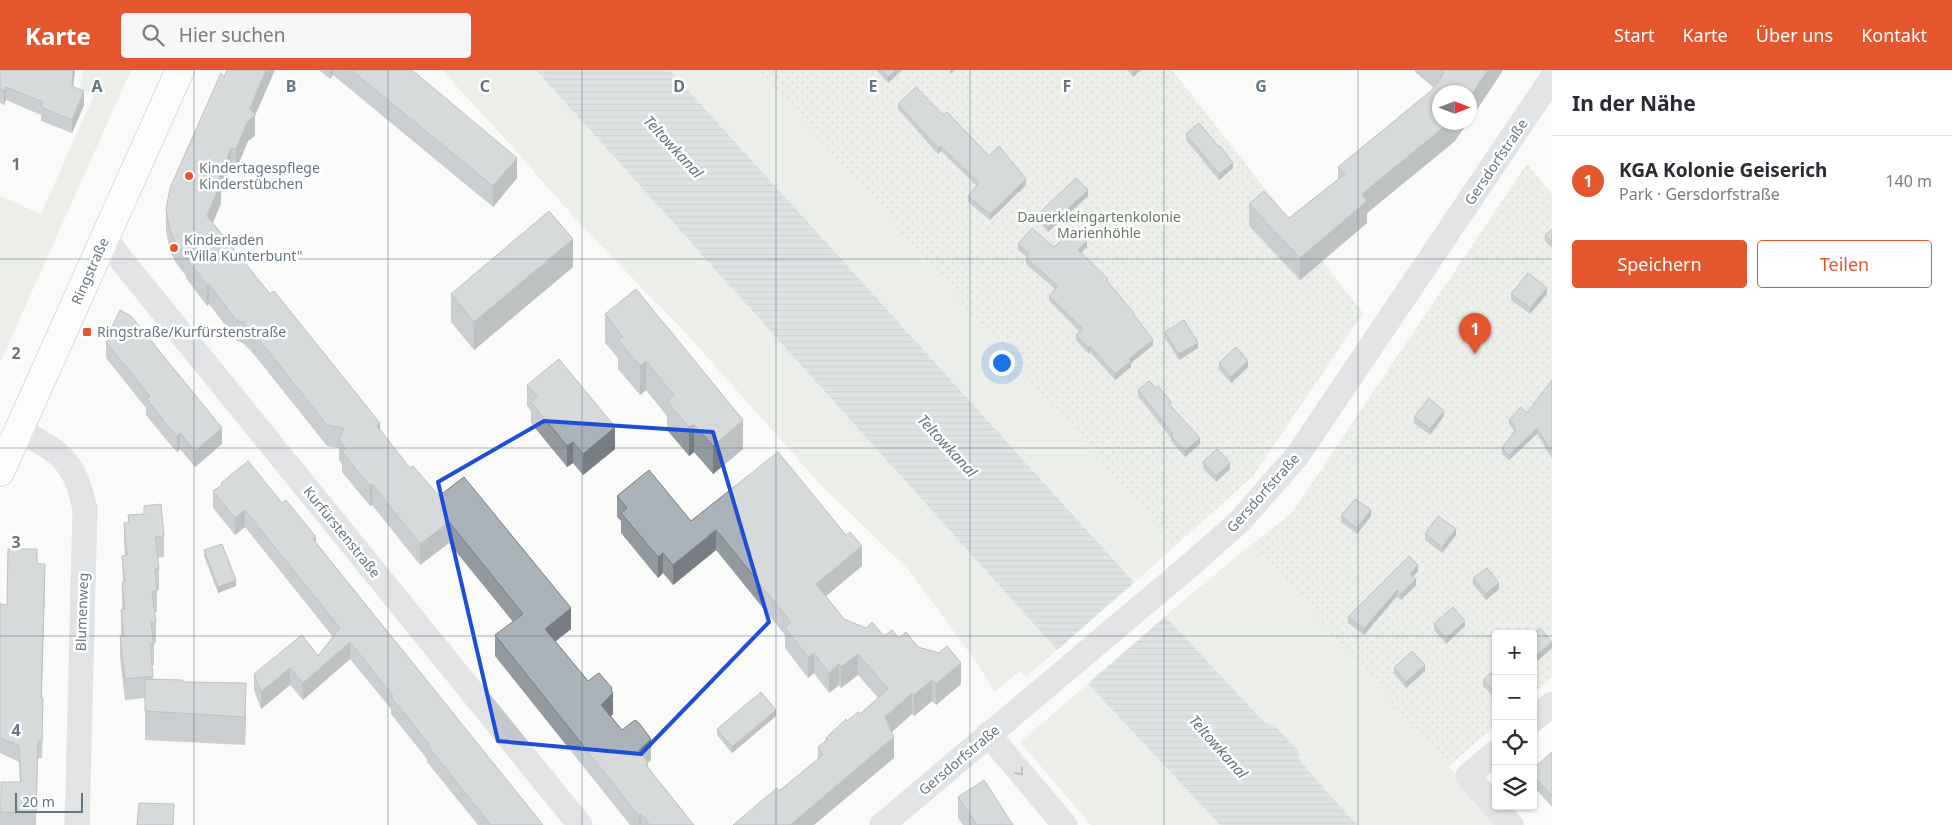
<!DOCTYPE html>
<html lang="de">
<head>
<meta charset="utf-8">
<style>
	body { margin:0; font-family:"Noto Sans",sans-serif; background:#f7f7f7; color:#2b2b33 }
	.controls { position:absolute; right:15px; bottom:15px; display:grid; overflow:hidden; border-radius:5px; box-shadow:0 1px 4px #0004 }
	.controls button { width:45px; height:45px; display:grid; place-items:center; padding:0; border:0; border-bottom:1px solid #e1e1e2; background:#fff; color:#2b2b33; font:25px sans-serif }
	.compass { position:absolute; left:1432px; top:15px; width:45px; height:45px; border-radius:50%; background:#fff; box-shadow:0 1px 4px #0004; rotate:90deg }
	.scale { position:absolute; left:15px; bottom:12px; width:68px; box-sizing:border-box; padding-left:5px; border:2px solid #657683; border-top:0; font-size:14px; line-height:18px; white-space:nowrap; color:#657683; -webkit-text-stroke:4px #fff; paint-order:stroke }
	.you { position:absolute; left:1001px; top:292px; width:18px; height:18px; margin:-12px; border:4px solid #fff; border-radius:50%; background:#1a73e8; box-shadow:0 0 0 8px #1a73e833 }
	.badge { display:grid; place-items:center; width:32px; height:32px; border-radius:50%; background:#e4572e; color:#fff; font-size:16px; font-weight:700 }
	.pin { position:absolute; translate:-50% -41px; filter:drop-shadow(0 1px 2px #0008) }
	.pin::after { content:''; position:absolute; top:26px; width:18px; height:15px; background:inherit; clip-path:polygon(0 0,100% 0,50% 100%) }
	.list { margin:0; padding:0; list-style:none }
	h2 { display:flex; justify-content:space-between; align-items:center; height:65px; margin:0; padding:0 20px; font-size:21px }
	h2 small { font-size:16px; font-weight:400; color:#7c7c81 }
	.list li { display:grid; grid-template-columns:32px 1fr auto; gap:15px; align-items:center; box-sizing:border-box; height:90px; padding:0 20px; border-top:1px solid #e1e1e2 }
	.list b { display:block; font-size:19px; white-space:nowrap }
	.list p { margin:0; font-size:16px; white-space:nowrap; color:#7c7c81 }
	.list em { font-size:16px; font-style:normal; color:#7c7c81 }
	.actions { display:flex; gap:10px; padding:15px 20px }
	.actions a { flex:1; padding:11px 0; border:1px solid #e4572e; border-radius:5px; text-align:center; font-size:18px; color:#e4572e }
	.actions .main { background:#e4572e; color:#fff }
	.icon { flex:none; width:28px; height:28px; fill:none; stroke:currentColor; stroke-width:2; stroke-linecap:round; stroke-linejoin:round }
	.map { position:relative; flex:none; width:1552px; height:755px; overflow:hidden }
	header { display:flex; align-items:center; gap:30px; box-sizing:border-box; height:70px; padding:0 25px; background:#e4572e; color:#fff }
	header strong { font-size:24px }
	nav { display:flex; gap:28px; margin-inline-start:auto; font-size:18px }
	.search { width:350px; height:45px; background:#f7f7f7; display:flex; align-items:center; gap:12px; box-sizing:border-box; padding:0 18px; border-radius:5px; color:#7c7c81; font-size:19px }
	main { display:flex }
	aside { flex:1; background:#fff }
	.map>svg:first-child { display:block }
	.green { fill:#dadfd7 }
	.garden { fill:url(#garden-dots) }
	.water { fill:url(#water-rules) }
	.pier { fill:#fafaf8 }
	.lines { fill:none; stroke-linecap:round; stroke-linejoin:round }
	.major-casing { stroke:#b5babe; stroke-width:30 }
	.minor { stroke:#c3c8cc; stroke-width:25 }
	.major { stroke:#fff; stroke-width:28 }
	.wall { fill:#929a9f }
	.shaded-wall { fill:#777d82 }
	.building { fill:#aab3b9; stroke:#777d82 }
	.oneway { stroke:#6a7a87 }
	.marked { fill:none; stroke:#1d4ed8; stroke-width:4; stroke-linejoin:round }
	.grid { fill:none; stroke:#657683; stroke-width:1; stroke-opacity:0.55 }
	.poi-dot { fill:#e4572e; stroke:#fff; stroke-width:2 }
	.labels { text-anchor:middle; stroke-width:5; stroke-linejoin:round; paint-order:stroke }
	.street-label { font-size:14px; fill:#657683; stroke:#fff }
	.poi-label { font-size:14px; fill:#657683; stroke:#fff; text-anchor:start }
	.park-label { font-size:14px; fill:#687a64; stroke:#fff }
	.water-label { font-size:15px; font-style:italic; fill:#60757c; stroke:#fff }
	.grid-label { font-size:16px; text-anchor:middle; font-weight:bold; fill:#657683; stroke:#fff; stroke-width:5; stroke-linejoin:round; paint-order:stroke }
</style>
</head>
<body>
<header>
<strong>Karte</strong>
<div class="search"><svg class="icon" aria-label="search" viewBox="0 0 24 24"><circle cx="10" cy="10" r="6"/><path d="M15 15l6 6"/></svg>Hier suchen</div>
<nav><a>Start</a><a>Karte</a><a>Über uns</a><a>Kontakt</a></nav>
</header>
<main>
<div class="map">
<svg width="1552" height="755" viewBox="0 0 1552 755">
	<defs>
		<pattern id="garden-dots" width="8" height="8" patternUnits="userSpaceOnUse" patternTransform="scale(1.25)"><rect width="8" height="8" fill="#dadfd7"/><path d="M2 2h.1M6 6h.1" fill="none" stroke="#b4b9b4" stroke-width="1.8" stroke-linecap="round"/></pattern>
		<pattern id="water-rules" width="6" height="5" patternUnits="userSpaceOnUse" patternTransform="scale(1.25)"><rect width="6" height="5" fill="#bbc7cb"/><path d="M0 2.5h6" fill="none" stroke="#9ca6aa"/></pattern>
	</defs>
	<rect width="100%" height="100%" fill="#fafaf8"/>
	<path class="green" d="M83,0H131L0,293V126L41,144L94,25L80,18Z
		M442,0H536L1058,579L1026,607L1020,601L994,622L983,602L955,563L906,497L819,413L685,262L581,155L508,72Z
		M670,0H753L828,79L1174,477L1135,512Z
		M1253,473L1500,755H1357L1300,691L1298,680L1273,654L1265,653L1165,546Z
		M1088,614L1220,755H1091L1020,672Z"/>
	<path class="garden" d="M753,0H1172L1363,243L1253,406L1174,477L828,79Z
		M1527,94L1552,124V607L1533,623V564H1496V655L1448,697L1253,473L1291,444Z"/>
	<path class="water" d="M536,0H670L1165,546L1265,653L1273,654L1298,680L1300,691L1357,755H1220L1088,614Z"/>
	<path class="pier" d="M1137,510L1167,545L1086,615L1056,581Z"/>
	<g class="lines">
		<g class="major-casing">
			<path id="major" d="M0,402L180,0"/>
		</g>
		<path class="minor" d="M105,167L123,192L580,755
			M18,360C62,383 74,390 85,439L77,755
			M1533,650L1552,634
			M988,664L1065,755
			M1496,682L1468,706L1511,755
			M882,755L1195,491L1240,451L1297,386L1552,8"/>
		<use href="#major" class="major"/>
	</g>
	<path class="wall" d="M0,0H75L73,16L84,35L72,63L41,51V45L6,30L4,35L0,33Z
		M319,0H412L517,108L493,137L333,5L330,9Z
		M876,0H902L888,13Z
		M1127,0H1141L1133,7Z
		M1415,0H1503L1470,50V22L1455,71L1367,143V153L1300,210L1249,156V134L1289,148L1338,109V97L1432,20L1434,18L1415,2Z
		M898,34L943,45L989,86L1026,115L990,150L968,132V126L977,116L941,81L938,84L898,39Z
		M255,46V66L248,71L236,100L231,99L221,123V133L213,153L410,398L439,426L571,559L555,571L588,611L612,621L613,644L611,646L622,660L651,690L648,692V698L694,755H630L495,586V565L513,552L449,473L420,495L372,435L370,436L342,402V394L339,390V378L327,376L252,282L243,273L237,271L209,234L207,236L186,208V206L176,193L170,181L166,161V140Z
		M1186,64L1233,98L1219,110L1186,70Z
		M1088,126L1048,162L1037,150V145Z
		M1552,159V178L1545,171V165Z
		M1018,174L1054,177H1087L1081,183L1108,212L1134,245L1153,275L1131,293V297L1115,310L1090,282L1088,283L1076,270V265L1080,262L1049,231V226L1055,219L1026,194V188L1027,187L1018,180Z
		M573,197L474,280L451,252V224Z
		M1511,224H1547L1530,244L1511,230Z
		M605,244L743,379L713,404L694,382L689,386L667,360V346L646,320L640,325L618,299V288L605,273Z
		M111,259L222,374L195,397L180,379L177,382L168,372L146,345V338L106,288V272L111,267Z
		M1165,262L1198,278L1179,290L1165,268Z
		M1219,293L1248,297L1231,313L1219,299Z
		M1552,310V389L1537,364L1509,390L1502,384V378L1514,362V360L1509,355V350L1527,343Z
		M527,315L615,379L583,405L573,393L567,397L531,353V341L527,336Z
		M1138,320L1171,336L1200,374L1185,387L1171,371V368L1138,326Z
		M1444,346L1430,365L1414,353V347Z
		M1203,392L1230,399L1216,412L1203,398Z
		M221,413L316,473L543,755H478L427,692V689L391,644V639L350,589L303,630L290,615L261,639L254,620V604L318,586L333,567L245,457L235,465L213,438V421L221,416Z
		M617,426L691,451L862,496L826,526L844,549L884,566L899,568L918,577L961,614L936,635L932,631L914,646L912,644L892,662L894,688L779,721L818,689V677L826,670V668L847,651L860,644L878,628L858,605L841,618L839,615L829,623L814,603L808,608L785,578V565L716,480L673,515L663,503L658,508L621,463V451L617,447Z
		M144,436L164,466V487L157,488L159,499V520H157V542H154L156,552V573H154V595H152L153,609L183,612L246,642L245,675L145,670V628L125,630L120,587V566H121V540H122V513H123L122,486L125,485L124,474V453L128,452V445L144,444Z
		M1341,446H1371L1357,464L1341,452Z
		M1425,464L1456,465L1442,483L1425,470Z
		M204,480L236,516L218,523L204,486Z
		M37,494L45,510L42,628L43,645L42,688H38L36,755H0V725H1L20,712L19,692L0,683V534L7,535Z
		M1418,501L1413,507L1416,515L1401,530L1397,526L1364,565L1348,553V547Z
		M1473,508L1499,519L1486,530L1473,514Z
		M1434,554L1465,556L1446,574L1434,560Z
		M1533,565L1552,571V578L1536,592L1533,589Z
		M1394,598L1425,601L1406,618L1394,603Z
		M1496,598V629L1483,616V610Z
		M776,646L732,683L717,665V659Z
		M1552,682V737L1533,716V699Z
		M958,727L1013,755H963L958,748Z"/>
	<path class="shaded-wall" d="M73,0H75L72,30V16Z
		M266,0H275L255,46V66L248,71L236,100V79L248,51L250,38Z
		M330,0H333V5L330,9Z
		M896,0H902L888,13V7Z
		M950,0H955L950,4Z
		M1134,0H1141L1133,7V1Z
		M1488,0H1503L1470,50V27Z
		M6,17V30L4,35V21Z
		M84,21V35L72,63V50Z
		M1450,52H1468L1455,71L1367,143V153L1300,210V188L1362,124Z
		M941,76V81L938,84V78Z
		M231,78V99L221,123V133L207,167V146L218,111Z
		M517,88V108L493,137V116Z
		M1233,93V98L1219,110V104Z
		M1026,109V115L990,150V144Z
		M1088,120V126L1048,162V157Z
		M573,169V197L474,280V252Z
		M1087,171V177L1078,185V180Z
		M209,214V234L207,236V215Z
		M1547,218V224L1530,244V238Z
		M1153,270V275L1131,293V297L1115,310V304L1129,289Z
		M1198,273V278L1179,290V284Z
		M1090,276V282L1088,283V278Z
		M646,291V320L640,325V296Z
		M1248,291V297L1231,313V307Z
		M1444,341V346L1430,365V359Z
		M743,350V379L713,404V376Z
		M380,353V374L377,356Z
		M694,354V382L689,386V357Z
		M615,357V379L583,405V384Z
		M222,358V374L195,397V381Z
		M1537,358V364L1509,390V385Z
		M180,363V379L177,382V366Z
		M1200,368V374L1185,387V381Z
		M573,372V393L567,397V376Z
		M1230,393V399L1216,412V406Z
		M372,414V435L370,436V416Z
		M245,440V457L235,465V448Z
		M1371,440V446L1357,464V458Z
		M449,452V473L420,495V474Z
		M1456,459V465L1442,483V477Z
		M716,460V480L673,515V495Z
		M316,467V484L313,469Z
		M862,476V496L816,534V514Z
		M663,483V503L658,508V487Z
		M45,494V510L41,645V628Z
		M1418,495V501L1410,510V504Z
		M1416,509V515L1401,530V524Z
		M236,510V516L218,523V517Z
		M1499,513V519L1486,530V524Z
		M1397,520V526L1364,565V559Z
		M571,538V559L545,580V559Z
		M1465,551V556L1446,574V568Z
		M350,572V589L303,630V613Z
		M1552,572V578L1536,592V586Z
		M814,583V603L808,608V587Z
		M858,584V605L841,618V597Z
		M961,593V614L936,635V614Z
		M839,594V615L829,623V603Z
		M1425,595V601L1406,618V612Z
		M290,598V615L261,639V622Z
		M932,610V631L914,646V625Z
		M246,613V642L245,675V647Z
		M612,618V624L613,623V644L601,655V635Z
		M912,623V644L885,668V647Z
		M776,640V646L732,683V677Z
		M894,667V688L814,755H790Z
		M651,669V690L639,701V680Z
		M641,744V755H639V746Z"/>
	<path class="building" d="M0,0H73L72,16L84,21L72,50L41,37L43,32L6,17L4,21L0,19Z
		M227,0H266L250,38L255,45L248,51L236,79L231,78L218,111L221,112L207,146L270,224L274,221L380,353L377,356L410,398L413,396L439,426L464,407L571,538L545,559L588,611L599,603L612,618L611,620L613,623L601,635L622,660L635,650L639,653L651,669L639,680L648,693L646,695L694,755H650L641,744L639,746L495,565L523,544L449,452L420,474L372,414L370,416L342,382L346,379L339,370L344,358L327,355L252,261L243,252L237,251L209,214L207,215L186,188L187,187L176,173L170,160L166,140L170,118L221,3L224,7Z
		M351,0H412L517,88L493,116Z
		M882,0H896L888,7Z
		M1440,0H1488L1470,27V22H1440V52H1450L1362,124L1367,131L1300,188L1249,134L1264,121L1289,148L1345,104L1338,97L1432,20L1444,3Z
		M916,17L943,45L947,42L989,86L999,76L1026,109L990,144L968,126L979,113L941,76L938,78L898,34Z
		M1199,53L1219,77L1220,76L1233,93L1219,104L1186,64Z
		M1076,108L1088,120L1048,157L1037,145Z
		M549,141L573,169L474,252L451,224Z
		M1032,158L1054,177L1076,158L1087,171L1078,180L1108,209L1107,211L1134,243L1133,244L1153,270L1129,289L1131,291L1115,304L1090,276L1088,278L1076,265L1083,259L1049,226L1058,216L1026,188L1029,183L1018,174Z
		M1552,159V172L1545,165Z
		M1528,203L1547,218L1530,238L1511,224Z
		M636,219L743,350L713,376L694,354L689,357L667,331L674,325L646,291L640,296L618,270L623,267L605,244Z
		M120,240L131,246L222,358L195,381L180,363L177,366L168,356L146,328L150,326L106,272L115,264L111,259Z
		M1184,250L1198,273L1179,284L1165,262Z
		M1236,277L1248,291L1231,307L1219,293Z
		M559,289L615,357L583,384L573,372L567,376L531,332L537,327L527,315Z
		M1552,310V383L1537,358L1509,385L1502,378L1516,360L1514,358L1515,356L1509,350L1521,337L1527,343Z
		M1149,311L1156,318L1158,316L1171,332L1169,334L1200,368L1185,381L1171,366L1173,364L1138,320Z
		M1429,328L1444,341L1430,359L1414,347Z
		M1217,379L1230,393L1216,406L1203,392Z
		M778,382L846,465L850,462L862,476L816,514L844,549L866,558L872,552L884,566L892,560L899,568L906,562L918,577L939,583L947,576L961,593L936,614L932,610L914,625L912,623L885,647L894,667L790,755H733L777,718L779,721L823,685L818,677L828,669L826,668L846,649L847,651L858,642L860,644L888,619L858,584L841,597L839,594L829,603L814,583L808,587L785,558L791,552L716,460L673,495L663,483L658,487L621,443L627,438L617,426L649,400L691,451Z
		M248,391L282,433L286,430L316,467L313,469L543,755H491L427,675L429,674L391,627L393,626L350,572L303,613L290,598L261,622L254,604L302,565L318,586L340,558L245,440L235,448L213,421L222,415L221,413Z
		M1355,429L1371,440L1357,458L1341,446Z
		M161,434L164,466L155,467L159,499H155L157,521L152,522L156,552H151L154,574H150L153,606L125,609L120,566H124L121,540L125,539L122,513L125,512L122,486L127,485L124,453L129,452L128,445L144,444V436Z
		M1438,446L1456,459L1442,477L1425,464Z
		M222,474L236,510L218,517L204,480Z
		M8,479H37V494H45L41,628H43L42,672L38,671L36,743L0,742V725H1V712H21L19,676L0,667V534L7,535Z
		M1409,486L1418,495L1410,504L1416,509L1401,524L1397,520L1364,559L1348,547Z
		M1487,498L1499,513L1486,524L1473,508Z
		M1453,537L1465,551L1446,568L1434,554Z
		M1540,558L1552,572L1536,586L1533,583V565Z
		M1412,581L1425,595L1406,612L1394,598Z
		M1496,598V623L1483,610Z
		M145,609L183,610V612L246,613L245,647L145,641Z
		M761,622L776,640L732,677L717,659Z
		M1552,682V726L1533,705V699Z
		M984,710L1013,755H977L958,727Z
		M139,733L174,734L173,755H137Z"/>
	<defs><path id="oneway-chevron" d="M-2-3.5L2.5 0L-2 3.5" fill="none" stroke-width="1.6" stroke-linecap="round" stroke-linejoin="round" transform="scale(1.25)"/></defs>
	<use class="oneway" href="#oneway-chevron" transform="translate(1020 702) rotate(50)"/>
	<path d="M0 0H1552V755H0ZM544,351L713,362L769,552L641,684L498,671L438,412Z" fill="#fafaf8" fill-opacity=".55" fill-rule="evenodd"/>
	<path class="marked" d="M544,351L713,362L769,552L641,684L498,671L438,412Z"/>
	<path class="grid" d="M194,0V755M388,0V755M582,0V755M776,0V755M970,0V755M1164,0V755M1358,0V755M0,189H1552M0,378H1552M0,566H1496M1533,566H1552"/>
	<g class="poi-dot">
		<circle cx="189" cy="106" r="5"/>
		<circle cx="174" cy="178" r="5"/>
		<rect x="82" y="257" width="10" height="10" rx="2.5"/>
	</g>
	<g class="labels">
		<g class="street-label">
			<text transform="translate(1496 92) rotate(-56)" y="5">Gersdorfstraße</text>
			<text transform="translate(90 201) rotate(-66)" y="5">Ringstraße</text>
			<text transform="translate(1263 423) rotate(-48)" y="5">Gersdorfstraße</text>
			<text transform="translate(342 462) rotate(51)" y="5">Kurfürstenstraße</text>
			<text transform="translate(82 542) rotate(-88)" y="5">Blumenweg</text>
			<text transform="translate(959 690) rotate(-40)" y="5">Gersdorfstraße</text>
		</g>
		<g class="poi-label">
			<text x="199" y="103">Kindertagespflege<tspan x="199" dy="16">Kinderstübchen</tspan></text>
			<text x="184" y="175">Kinderladen<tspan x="184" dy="16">"Villa Kunterbunt"</tspan></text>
			<text x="97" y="267">Ringstraße/Kurfürstenstraße</text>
		</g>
		<g class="park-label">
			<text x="1099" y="152">Dauerkleingartenkolonie<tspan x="1099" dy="16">Marienhöhle</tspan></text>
		</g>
		<g class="water-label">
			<text transform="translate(673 77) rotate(47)" y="5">Teltowkanal</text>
			<text transform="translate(947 376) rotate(47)" y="5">Teltowkanal</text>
			<text transform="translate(1218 677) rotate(48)" y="5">Teltowkanal</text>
		</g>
	</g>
	<g class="grid-label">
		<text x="97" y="22">A</text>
		<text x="291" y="22">B</text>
		<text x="485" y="22">C</text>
		<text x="679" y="22">D</text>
		<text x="873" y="22">E</text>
		<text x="1067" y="22">F</text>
		<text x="1261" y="22">G</text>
		<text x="16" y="100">1</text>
		<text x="16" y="289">2</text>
		<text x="16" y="478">3</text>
		<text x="16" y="666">4</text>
	</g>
</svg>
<div class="controls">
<button>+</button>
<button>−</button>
<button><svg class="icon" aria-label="locate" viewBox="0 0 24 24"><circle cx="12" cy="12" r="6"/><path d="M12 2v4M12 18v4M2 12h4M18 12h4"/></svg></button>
<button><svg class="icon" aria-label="layers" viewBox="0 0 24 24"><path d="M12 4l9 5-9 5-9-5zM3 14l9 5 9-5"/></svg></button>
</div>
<svg class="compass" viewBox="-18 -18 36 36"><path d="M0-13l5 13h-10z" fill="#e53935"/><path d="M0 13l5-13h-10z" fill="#7c7c81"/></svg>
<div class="scale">20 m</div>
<div class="you"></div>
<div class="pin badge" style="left:1475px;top:284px">1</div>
</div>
<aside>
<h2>In der Nähe<small></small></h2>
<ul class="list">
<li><span class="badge">1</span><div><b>KGA Kolonie Geiserich</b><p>Park · Gersdorfstraße</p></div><em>140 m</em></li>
</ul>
<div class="actions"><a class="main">Speichern</a><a>Teilen</a></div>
</aside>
</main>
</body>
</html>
